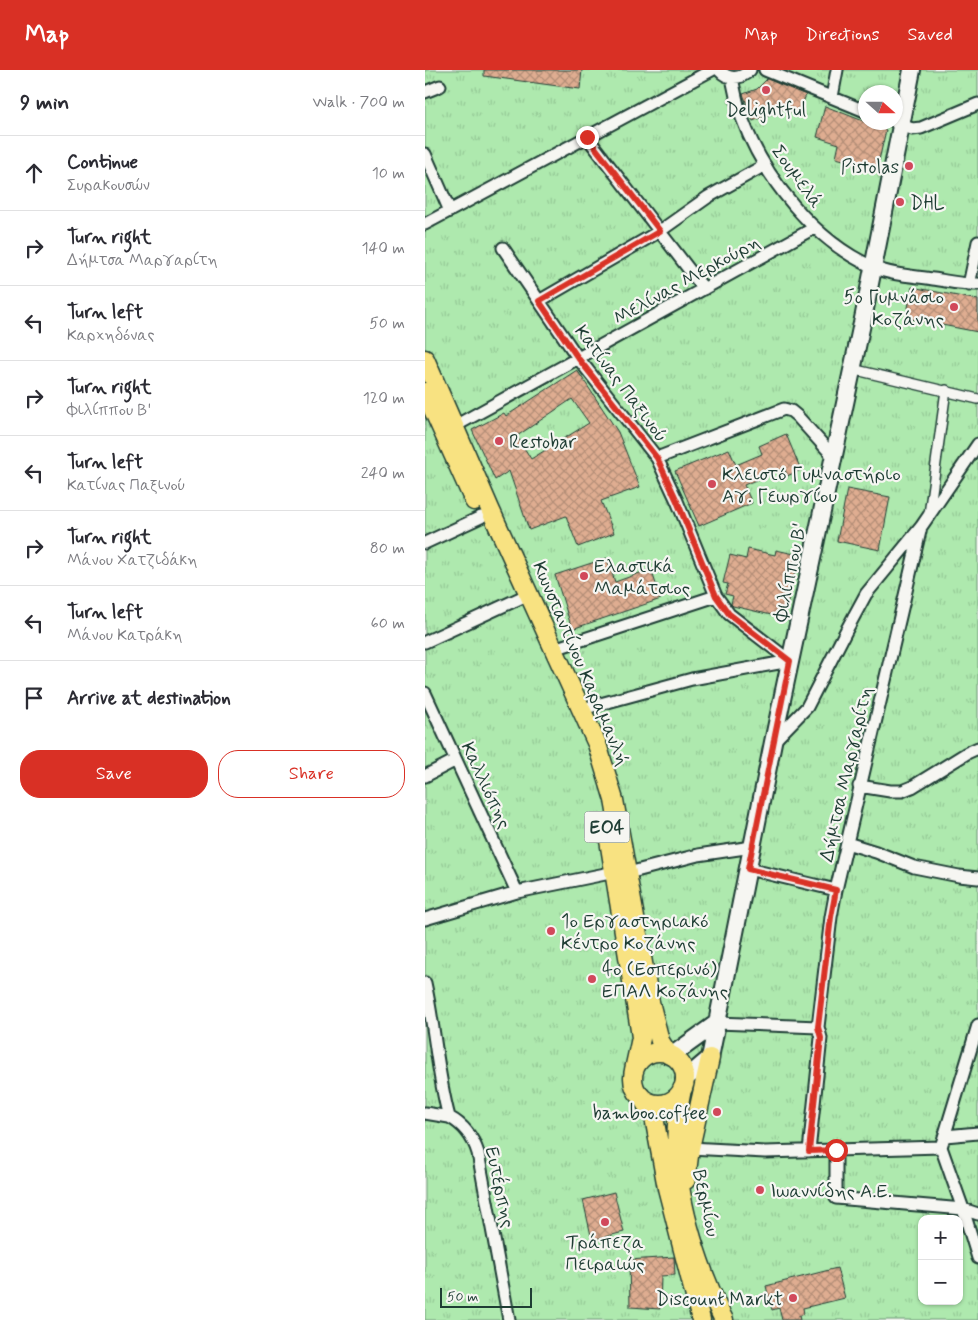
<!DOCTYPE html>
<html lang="en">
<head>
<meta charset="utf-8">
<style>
	body { margin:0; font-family:Mynerve,sans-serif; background:#f2f2f3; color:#2b2b33 }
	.controls { position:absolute; right:15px; bottom:15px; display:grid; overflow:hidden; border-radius:10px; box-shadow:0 1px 4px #0004 }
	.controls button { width:45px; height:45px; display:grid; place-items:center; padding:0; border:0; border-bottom:1px solid #e1e1e2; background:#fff; color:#2b2b33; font:25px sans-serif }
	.compass { position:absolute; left:433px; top:15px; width:45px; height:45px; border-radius:50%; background:#fff; box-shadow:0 1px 4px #0004; rotate:111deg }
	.scale { position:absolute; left:15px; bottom:12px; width:92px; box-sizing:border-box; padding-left:5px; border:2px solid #1f3d34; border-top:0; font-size:14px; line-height:18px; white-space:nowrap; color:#1f3d34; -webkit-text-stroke:4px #f6f6f2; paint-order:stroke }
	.stop { position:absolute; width:15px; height:15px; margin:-11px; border:4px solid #d93025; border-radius:50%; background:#fff }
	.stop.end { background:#d93025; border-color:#fff; box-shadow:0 1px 5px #0008 }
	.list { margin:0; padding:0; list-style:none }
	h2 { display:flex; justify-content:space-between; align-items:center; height:65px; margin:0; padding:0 20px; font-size:21px }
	h2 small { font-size:16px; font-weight:400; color:#7c7c81 }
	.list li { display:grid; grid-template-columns:32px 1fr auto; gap:15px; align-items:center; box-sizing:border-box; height:75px; padding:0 20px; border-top:1px solid #e1e1e2 }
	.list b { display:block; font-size:19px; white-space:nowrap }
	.list p { margin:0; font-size:16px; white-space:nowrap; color:#7c7c81 }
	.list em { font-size:16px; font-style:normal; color:#7c7c81 }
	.actions { display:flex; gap:10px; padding:15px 20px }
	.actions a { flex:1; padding:11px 0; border:1px solid #d93025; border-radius:20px; text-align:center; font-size:18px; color:#d93025 }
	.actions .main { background:#d93025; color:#fff }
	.icon { flex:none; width:28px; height:28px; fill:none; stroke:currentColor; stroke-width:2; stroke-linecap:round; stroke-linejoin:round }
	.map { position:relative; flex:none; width:553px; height:1250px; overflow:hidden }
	header { display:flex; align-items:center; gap:30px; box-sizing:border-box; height:70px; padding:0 25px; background:#d93025; color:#fff }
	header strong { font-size:24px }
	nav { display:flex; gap:28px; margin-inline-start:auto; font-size:18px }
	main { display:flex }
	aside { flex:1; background:#fff }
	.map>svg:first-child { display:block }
	.park { fill:url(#park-tufts); stroke:#669371; fill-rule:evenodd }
	.building { fill:url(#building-cross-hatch); stroke:#1f3d34; fill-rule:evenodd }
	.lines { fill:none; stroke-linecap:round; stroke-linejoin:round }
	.pedestrian-casing { stroke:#1f3d34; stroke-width:12 }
	.minor-casing { stroke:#1f3d34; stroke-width:15 }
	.secondary-casing { stroke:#1f3d34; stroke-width:20 }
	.primary-casing { stroke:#1f3d34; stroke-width:21 }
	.pedestrian { stroke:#f6f6f2; stroke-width:9 }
	.minor { stroke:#f6f6f2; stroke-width:11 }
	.secondary { stroke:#f6f6f2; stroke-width:16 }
	.primary { stroke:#f8e281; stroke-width:18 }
	.route { stroke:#d93025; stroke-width:6 }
	.poi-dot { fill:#d1495b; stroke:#f6f6f2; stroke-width:2 }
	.labels { text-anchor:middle; stroke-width:4.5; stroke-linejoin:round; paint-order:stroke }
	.shield { fill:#f6f6f2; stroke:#60746d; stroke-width:1 }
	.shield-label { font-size:18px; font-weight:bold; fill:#1f3d34 }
	.poi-label { font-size:19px; fill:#1f3d34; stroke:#f6f6f2; text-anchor:start }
	.street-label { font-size:19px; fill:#1f3d34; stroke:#f6f6f2 }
</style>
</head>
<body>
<header>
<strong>Map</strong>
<nav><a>Map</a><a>Directions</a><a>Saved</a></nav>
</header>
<main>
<aside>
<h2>9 min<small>Walk · 700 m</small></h2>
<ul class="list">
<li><svg class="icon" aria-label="ahead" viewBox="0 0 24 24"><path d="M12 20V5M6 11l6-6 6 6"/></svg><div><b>Continue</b><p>Συρακουσών</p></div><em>10 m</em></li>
<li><svg class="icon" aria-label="right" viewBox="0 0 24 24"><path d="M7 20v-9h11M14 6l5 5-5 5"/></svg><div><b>Turn right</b><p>Δήμτσα Μαργαρίτη</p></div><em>140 m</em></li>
<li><svg class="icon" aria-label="left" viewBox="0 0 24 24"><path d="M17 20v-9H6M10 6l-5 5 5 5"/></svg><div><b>Turn left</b><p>Καρχηδόνας</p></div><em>50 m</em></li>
<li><svg class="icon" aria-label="right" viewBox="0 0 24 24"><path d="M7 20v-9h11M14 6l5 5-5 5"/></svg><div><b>Turn right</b><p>Φιλίππου Β'</p></div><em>120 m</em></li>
<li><svg class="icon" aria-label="left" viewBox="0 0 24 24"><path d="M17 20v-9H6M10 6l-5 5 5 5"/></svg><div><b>Turn left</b><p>Κατίνας Παξινού</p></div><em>240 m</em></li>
<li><svg class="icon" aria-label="right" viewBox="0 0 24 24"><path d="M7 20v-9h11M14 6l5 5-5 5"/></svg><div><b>Turn right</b><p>Μάνου Χατζιδάκη</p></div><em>80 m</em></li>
<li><svg class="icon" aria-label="left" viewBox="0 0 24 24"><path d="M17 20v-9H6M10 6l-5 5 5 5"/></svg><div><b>Turn left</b><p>Μάνου Κατράκη</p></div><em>60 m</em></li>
<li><svg class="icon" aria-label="arrive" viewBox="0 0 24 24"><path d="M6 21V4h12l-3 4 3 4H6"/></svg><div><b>Arrive at destination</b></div></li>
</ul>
<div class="actions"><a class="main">Save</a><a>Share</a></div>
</aside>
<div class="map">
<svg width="553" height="1250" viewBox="0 0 553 1250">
	<defs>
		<pattern id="park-tufts" width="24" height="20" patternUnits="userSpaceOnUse" patternTransform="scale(1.25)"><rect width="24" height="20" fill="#aee9ae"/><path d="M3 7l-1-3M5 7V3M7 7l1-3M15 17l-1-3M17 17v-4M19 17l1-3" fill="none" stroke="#95c996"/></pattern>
		<pattern id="building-cross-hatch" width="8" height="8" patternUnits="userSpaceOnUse" patternTransform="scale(1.25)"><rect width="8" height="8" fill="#dfad91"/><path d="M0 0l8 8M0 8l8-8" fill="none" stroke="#b48e77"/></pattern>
	</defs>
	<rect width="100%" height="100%" fill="#f6f6f2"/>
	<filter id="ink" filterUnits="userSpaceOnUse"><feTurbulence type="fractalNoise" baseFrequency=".02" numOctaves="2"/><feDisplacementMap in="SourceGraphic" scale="10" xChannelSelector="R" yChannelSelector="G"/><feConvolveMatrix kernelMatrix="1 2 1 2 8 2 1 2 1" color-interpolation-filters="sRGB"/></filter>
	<g filter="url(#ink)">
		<path class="park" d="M0,0H553V1250H0ZM440,22H470V52H440ZM497,1149H534V1231H497Z"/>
		<path class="building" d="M59,0H157L155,19L59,6Z
			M342,9L381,25L373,45L359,39L328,51L318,24L332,19Z
			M400,36L461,60L452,99L411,88L414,74L392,67Z
			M487,217L553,230V262L481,248Z
			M152,300L193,362L215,417L176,431L189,463L153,477L141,446L104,460L84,401L70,410L47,360L79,343L81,346ZM147,329L164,353L106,389L92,366Z
			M361,364L376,400L362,406L359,398L319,415L327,433L274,456L250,401L304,379L311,395L337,384L334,376Z
			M422,419L465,427L455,480L412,471Z
			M323,479L350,485L351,480L374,485L359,548L308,536L306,534L308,526L300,524L303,514L298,513L305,485L321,489Z
			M182,488L190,512L226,499L236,529L147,559L130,505Z
			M189,1122L199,1162L167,1170L158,1130Z
			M249,1187L250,1205L236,1206L235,1239L205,1237L204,1190Z
			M412,1198L420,1228L378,1238L379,1244L374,1246L375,1250H357L354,1238L347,1240L341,1216Z"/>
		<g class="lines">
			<g class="pedestrian-casing">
				<path id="pedestrian" d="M427,299L553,329
					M504,444L521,320"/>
			</g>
			<g class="minor-casing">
				<path id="minor" d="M294,0C303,10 315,10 325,0
					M340,0L440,41
					M307,8C310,21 312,35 317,48C339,108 389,171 448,197C466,205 488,206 508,209C523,211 538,215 553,214
					M0,22L15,16
					M407,27L412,0
					M471,53L487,59L496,58L553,34
					M162,67L279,219
					M0,84L25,141
					M0,154L287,0
					M78,178L153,288L232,388L252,431L291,526L304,544L365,591
					M544,215L553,172
					M114,231L235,161L283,127L340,95
					M22,357L30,356L389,158
					M232,388L359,339L366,341L372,346L409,387
					M0,473L56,447
					M0,572L104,524
					M129,579L291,526
					M0,623L92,822
					M157,639L267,609L365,591
					M348,672L382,637L421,561L441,524L496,457L553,374
					M0,706L31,690
					M434,716L465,721H477L487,717L542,683L553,678
					M422,773L451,782L489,797L534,806L553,808
					M323,799L411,820
					M203,803L273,785L327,777
					M0,849L92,822L190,802
					M0,913C10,958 12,1003 24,1047C39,1055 48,1067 53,1083L84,1250
					M292,953L393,957
					M0,1043L24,1047
					M520,1066L553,1063
					M516,1077L553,955
					M516,1077L538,1139L553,1188
					M265,1078L340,1082L516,1077
					M411,1080V1128L538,1139L553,1144
					M384,1081L396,968L393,957L406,847L411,820L496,457"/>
			</g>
			<g class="secondary-casing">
				<path id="secondary" d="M246,986L292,953
					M259,1010L285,988L348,672L439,244L487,0"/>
			</g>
			<g class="primary-casing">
				<path id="primary" d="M0,289L65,439L172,674L189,730L225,932L235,971L244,985
					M0,322L49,431
					M183,764L215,960L216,968L209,1000
					M208 1008a26 26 0 1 1 52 0a26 26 0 1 1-52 0Z
					M257,1019C243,1082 257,1145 279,1204C285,1219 291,1235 299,1250
					M215,1025L229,1047L242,1118L276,1250
					M261,1110L265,1078L285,988"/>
			</g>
			<use href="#pedestrian" class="pedestrian"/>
			<use href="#minor" class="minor"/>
			<use href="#secondary" class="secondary"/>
			<use href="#primary" class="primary"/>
		</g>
	</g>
	<g class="lines" filter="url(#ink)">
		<path class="route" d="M162,67L235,161L114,231L153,288L232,388L252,431L291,526L304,544L365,591L323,799L411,820L406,847L393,957L396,968L384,1081L411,1080"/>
	</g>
	<g class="poi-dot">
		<circle cx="341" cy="20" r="5"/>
		<circle cx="484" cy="96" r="5"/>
		<circle cx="475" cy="132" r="5"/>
		<circle cx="529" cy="237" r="5"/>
		<circle cx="74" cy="371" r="5"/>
		<circle cx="287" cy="414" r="5"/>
		<circle cx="159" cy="506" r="5"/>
		<circle cx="126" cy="861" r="5"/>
		<circle cx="167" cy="909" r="5"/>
		<circle cx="292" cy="1042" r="5"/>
		<circle cx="335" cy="1120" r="5"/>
		<circle cx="180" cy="1152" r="5"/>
		<circle cx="368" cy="1228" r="5"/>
	</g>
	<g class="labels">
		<rect class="shield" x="159.5" y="741.5" width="45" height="31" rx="4"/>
		<g class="shield-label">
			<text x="182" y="763">ΕΟ4</text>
		</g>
		<g class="poi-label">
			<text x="341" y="46" text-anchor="middle">Delightful</text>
			<text x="474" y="103" text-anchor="end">Pistolas</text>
			<text x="485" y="139">DHL</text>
			<text x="519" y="233" text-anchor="end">5o Γυμνάσιο<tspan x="519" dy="22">Κοζάνης</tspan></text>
			<text x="84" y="378">Restobar</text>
			<text x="297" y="410">Κλειστό Γυμναστήριο<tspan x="297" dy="22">Αγ. Γεωργίου</tspan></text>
			<text x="169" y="502">Ελαστικά<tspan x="169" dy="22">Μαμάτσιος</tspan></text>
			<text x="136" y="857">1ο Εργαστηριακό<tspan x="136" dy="22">Κέντρο Κοζάνης</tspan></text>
			<text x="177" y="905">4ο (Εσπερινό)<tspan x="177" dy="22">ΕΠΑΛ Κοζάνης</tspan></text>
			<text x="282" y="1049" text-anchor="end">bamboo.coffee</text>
			<text x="345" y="1127">Ιωαννίδης Α.Ε.</text>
			<text x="180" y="1178" text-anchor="middle">Τράπεζα<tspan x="180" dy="22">Πειραιώς</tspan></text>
			<text x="358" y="1235" text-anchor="end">Discount Markt</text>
		</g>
		<g class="street-label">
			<text transform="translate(373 106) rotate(54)" y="7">Σουμελά</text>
			<text transform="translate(261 209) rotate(-29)" y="7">Μελίνας Μερκούρη</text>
			<text transform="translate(197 313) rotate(53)" y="7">Κατίνας Παξινού</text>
			<text transform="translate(364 502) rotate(-78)" y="7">Φιλίππου Β'</text>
			<text transform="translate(157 593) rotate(67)" y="7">Κωνσταντίνου Καραμανλή</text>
			<text transform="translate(420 704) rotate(-77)" y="7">Δήμτσα Μαργαρίτη</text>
			<text transform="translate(62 715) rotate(65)" y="7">Καλλιόπης</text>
			<text transform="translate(76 1117) rotate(78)" y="7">Ευτέρπης</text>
			<text transform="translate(282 1133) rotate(78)" y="7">Βερμίου</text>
		</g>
	</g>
</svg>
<div class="controls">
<button>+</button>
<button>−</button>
</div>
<svg class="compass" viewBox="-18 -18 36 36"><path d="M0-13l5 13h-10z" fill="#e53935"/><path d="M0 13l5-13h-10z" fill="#7c7c81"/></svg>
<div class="scale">50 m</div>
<div class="stop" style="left:411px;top:1080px"></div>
<div class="stop end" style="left:162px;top:67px"></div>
</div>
</main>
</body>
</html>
